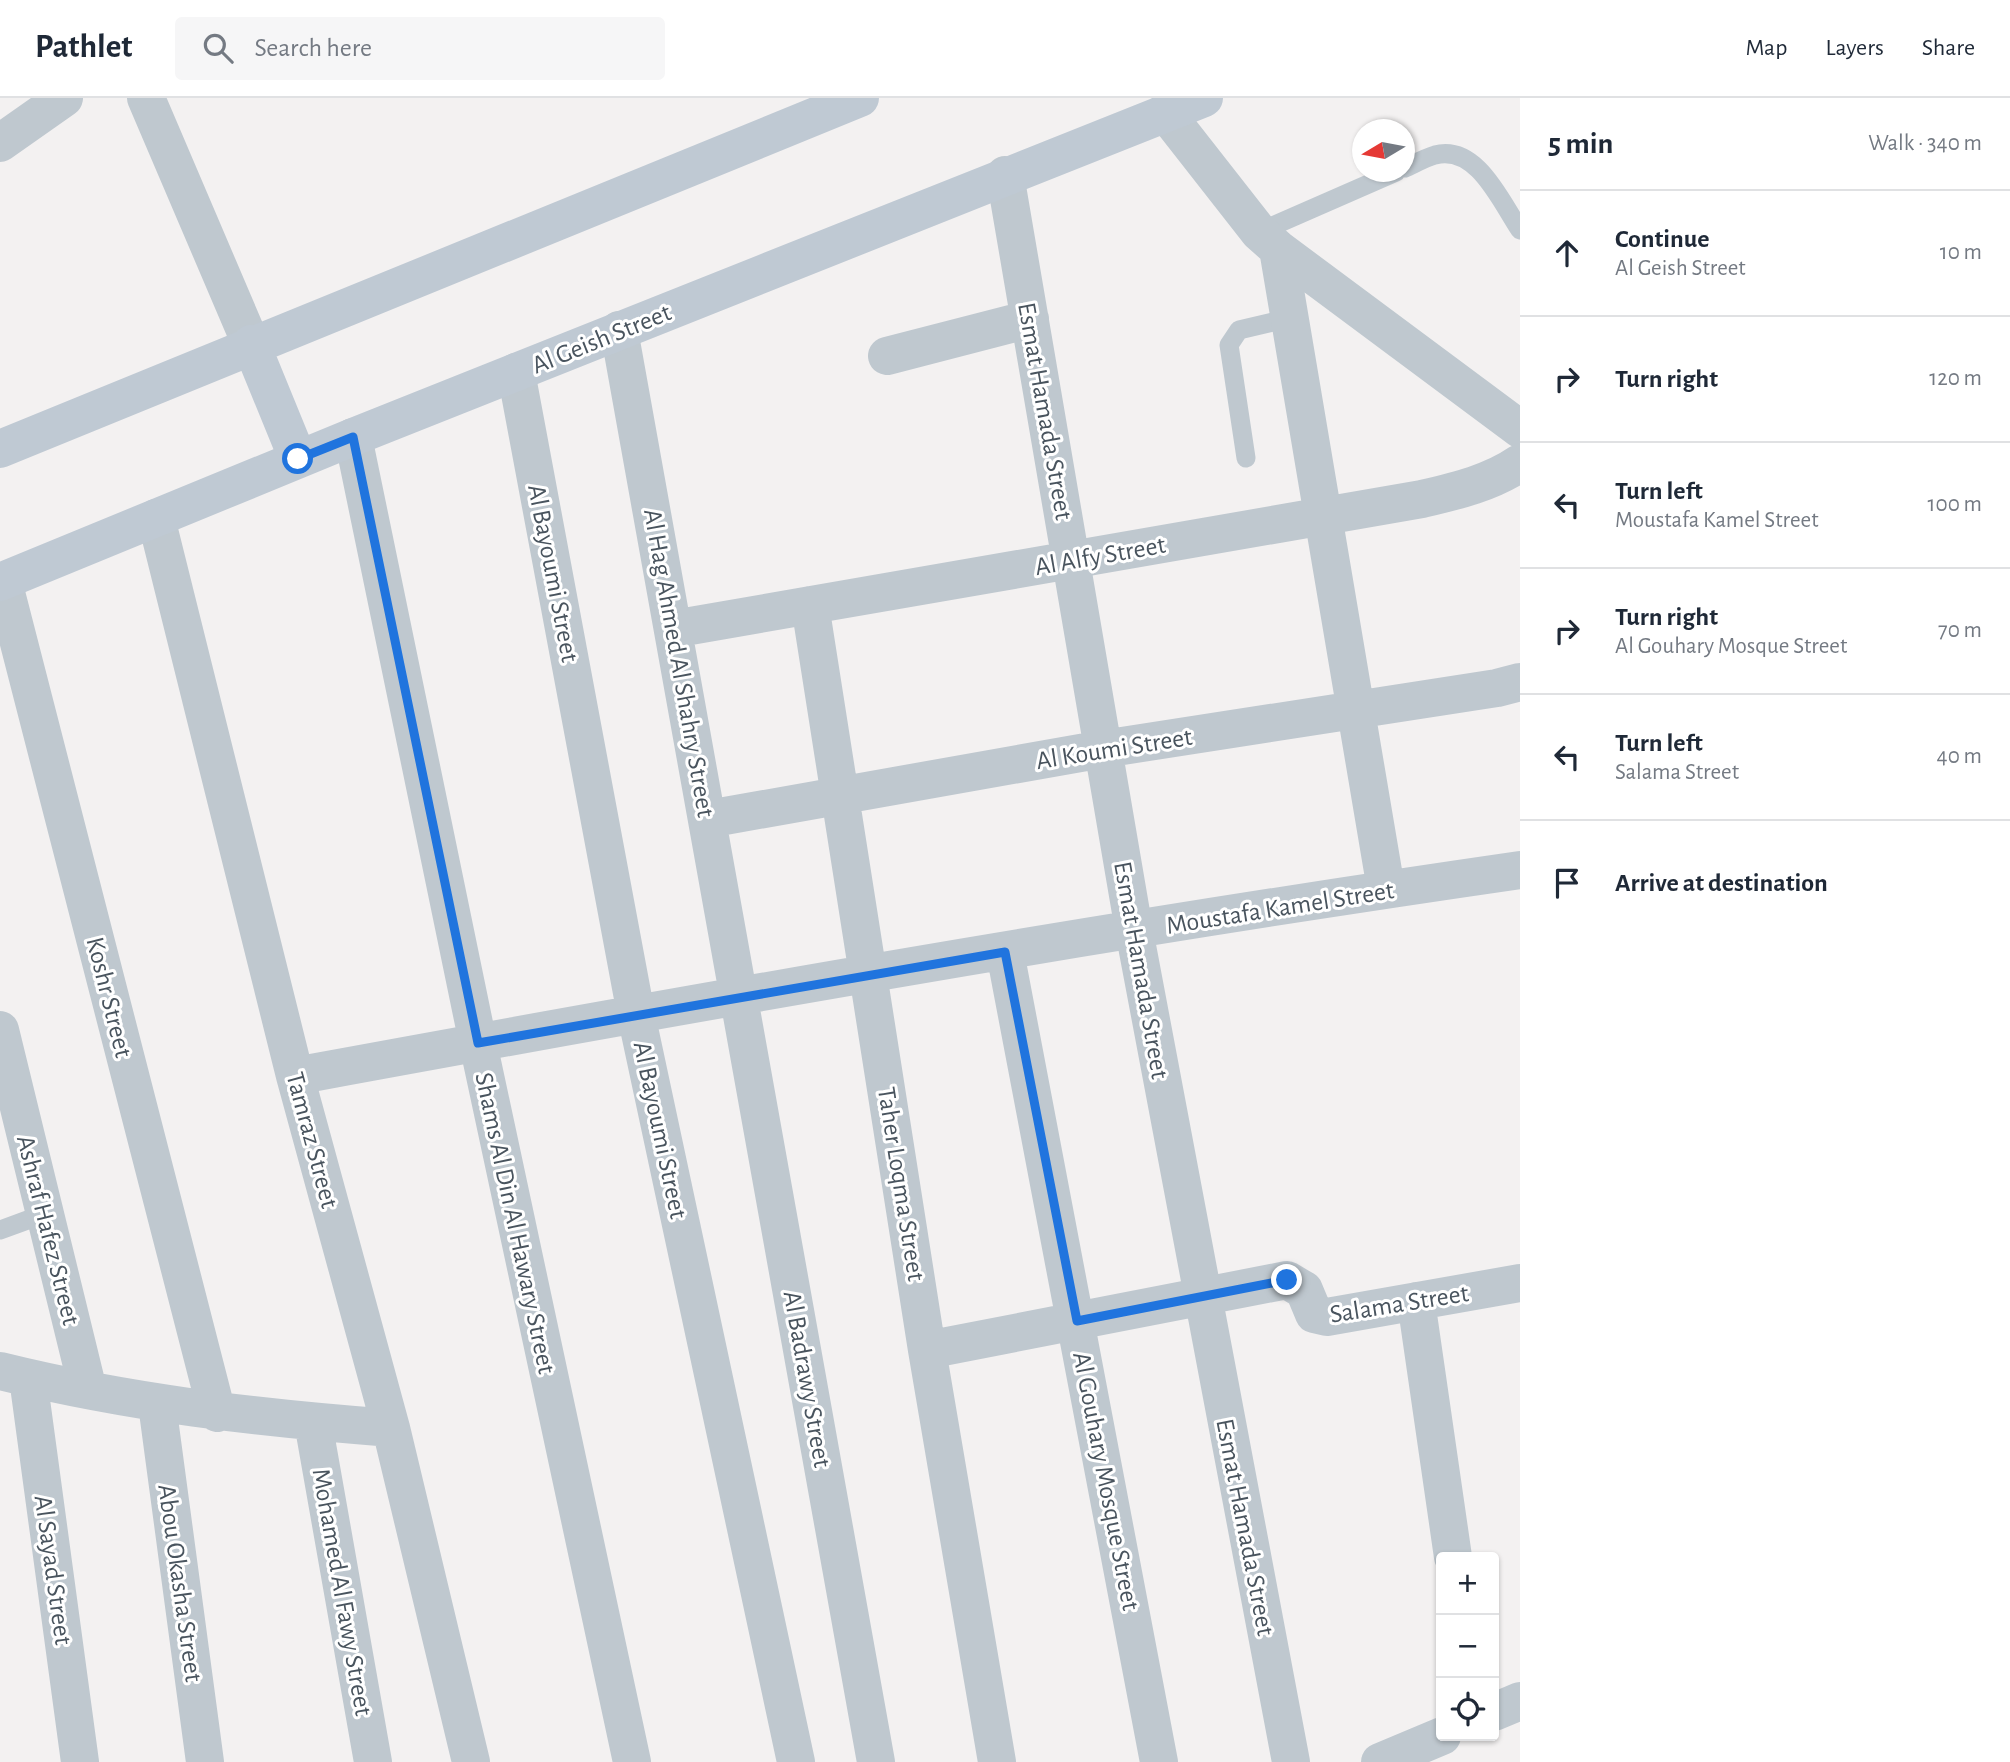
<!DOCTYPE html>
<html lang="en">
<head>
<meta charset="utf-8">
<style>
	body { margin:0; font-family:"Alegreya Sans",sans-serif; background:#f6f6f7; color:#1f2937 }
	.controls { position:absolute; right:21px; bottom:21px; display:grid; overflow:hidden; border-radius:7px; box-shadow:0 2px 5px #0004 }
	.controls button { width:63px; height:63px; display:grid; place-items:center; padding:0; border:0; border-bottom:2px solid #e0e1e3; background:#fff; color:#1f2937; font:35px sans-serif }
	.compass { position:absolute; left:1352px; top:21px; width:63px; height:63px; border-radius:50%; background:#fff; box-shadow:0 2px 5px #0004; rotate:260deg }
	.stop { position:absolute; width:21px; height:21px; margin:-16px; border:5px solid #2074de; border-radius:50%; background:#fff }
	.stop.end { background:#2074de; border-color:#fff; box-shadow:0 2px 7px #0008 }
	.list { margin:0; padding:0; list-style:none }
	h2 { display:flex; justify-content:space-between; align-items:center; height:91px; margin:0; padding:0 28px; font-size:30px }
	h2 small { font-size:23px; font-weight:400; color:#747a83 }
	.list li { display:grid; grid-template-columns:46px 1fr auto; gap:21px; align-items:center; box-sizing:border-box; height:126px; padding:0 28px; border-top:2px solid #e0e1e3 }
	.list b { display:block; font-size:26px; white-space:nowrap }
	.list p { margin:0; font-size:23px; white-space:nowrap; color:#747a83 }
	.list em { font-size:23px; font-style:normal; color:#747a83 }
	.icon { flex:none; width:38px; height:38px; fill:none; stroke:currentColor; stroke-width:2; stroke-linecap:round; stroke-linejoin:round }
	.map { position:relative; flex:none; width:1520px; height:1664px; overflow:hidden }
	header { display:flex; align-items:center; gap:42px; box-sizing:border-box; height:98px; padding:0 35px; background:#fff; border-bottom:2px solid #e0e1e3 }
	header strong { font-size:33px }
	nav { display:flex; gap:38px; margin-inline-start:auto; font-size:24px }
	.search { width:490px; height:63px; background:#f6f6f7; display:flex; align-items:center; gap:18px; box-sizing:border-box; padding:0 24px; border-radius:7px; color:#747a83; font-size:26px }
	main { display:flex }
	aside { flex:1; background:#fff }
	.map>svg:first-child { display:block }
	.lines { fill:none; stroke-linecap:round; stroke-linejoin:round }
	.lane { stroke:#bfc8cf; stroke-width:19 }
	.street { stroke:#bfc8cf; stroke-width:38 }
	.secondary { stroke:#bfc9d3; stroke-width:38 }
	.route { stroke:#2074de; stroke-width:9 }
	.labels { text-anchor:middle; stroke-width:6; stroke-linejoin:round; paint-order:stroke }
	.street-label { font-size:26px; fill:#49545e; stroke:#fff }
</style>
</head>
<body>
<header>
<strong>Pathlet</strong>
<div class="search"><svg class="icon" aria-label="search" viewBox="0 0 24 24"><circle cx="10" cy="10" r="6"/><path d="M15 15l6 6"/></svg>Search here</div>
<nav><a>Map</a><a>Layers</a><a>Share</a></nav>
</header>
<main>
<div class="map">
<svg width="1520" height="1664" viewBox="0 0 1520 1664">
	<rect width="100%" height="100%" fill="#f3f1f1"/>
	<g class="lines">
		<path class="lane" d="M1405,70C1414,66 1425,60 1435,57C1477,46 1501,104 1520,132
			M1259,134L1396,74
			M1246,360L1229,247L1239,232L1290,220
			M0,1132L33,1120"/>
		<path class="street" d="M146,0L251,246
			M1165,14L1259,134L1278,151L1520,331
			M0,45L64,0
			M1005,77L1134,832L1291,1664
			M1278,151L1386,791
			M619,232L876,1664
			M887,258L1030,221
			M516,274L636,916L796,1664
			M353,339L478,945L632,1664
			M156,420L295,978L391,1330L471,1664
			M3,483L217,1315
			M810,507L927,1252L997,1664
			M673,531L1422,401C1456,393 1491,385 1520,365
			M708,721L1103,651L1497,590L1520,584
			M1005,854L1159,1664
			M0,932L88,1292
			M295,978C702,903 1111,831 1520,772
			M1416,1203L1453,1459
			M927,1252L1287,1182L1304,1192L1314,1216L1327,1219L1520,1185
			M0,1273C129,1305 259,1320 391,1330
			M28,1280L80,1664
			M157,1306L205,1664
			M313,1324L373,1664
			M1494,1614L1520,1603
			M1380,1664L1442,1638"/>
		<path class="secondary" d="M251,246L298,361
			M0,351L860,0
			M0,484L353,339L1204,0"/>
	</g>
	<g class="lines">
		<path class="route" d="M298,361L353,339L478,945L1005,854L1077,1223L1287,1182"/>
	</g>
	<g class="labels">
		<g class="street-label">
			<text transform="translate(601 240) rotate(-22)" y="9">Al Geish Street</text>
			<text transform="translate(1046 313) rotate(80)" y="9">Esmat Hamada Street</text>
			<text transform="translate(1100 457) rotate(-10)" y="9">Al Alfy Street</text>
			<text transform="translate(554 475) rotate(79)" y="9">Al Bayoumi Street</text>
			<text transform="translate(680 565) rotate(80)" y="9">Al Hag Ahmed Al Shahry Street</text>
			<text transform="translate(1114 650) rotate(-9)" y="9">Al Koumi Street</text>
			<text transform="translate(1280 809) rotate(-9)" y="9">Moustafa Kamel Street</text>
			<text transform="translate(1142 872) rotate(80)" y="9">Esmat Hamada Street</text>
			<text transform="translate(110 899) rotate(76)" y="9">Koshr Street</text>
			<text transform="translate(661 1032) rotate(78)" y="9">Al Bayoumi Street</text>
			<text transform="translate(313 1042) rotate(75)" y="9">Tamraz Street</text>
			<text transform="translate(902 1086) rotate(81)" y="9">Taher Loqma Street</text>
			<text transform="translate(516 1125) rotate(78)" y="9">Shams Al Din Al Hawary Street</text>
			<text transform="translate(49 1132) rotate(76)" y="9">Ashraf Hafez Street</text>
			<text transform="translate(1399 1205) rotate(-9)" y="9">Salama Street</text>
			<text transform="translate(808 1281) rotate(80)" y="9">Al Badrawy Street</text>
			<text transform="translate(1107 1383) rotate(79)" y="9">Al Gouhary Mosque Street</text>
			<text transform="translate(1246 1429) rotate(79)" y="9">Esmat Hamada Street</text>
			<text transform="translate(54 1472) rotate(82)" y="9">Al Sayad Street</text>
			<text transform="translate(181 1485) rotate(82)" y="9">Abou Okasha Street</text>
			<text transform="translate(343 1494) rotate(80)" y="9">Mohamed Al Fawy Street</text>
		</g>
	</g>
</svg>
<div class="controls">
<button>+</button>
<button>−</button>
<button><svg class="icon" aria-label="locate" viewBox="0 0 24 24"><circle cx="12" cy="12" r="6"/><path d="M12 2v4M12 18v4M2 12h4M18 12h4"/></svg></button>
</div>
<svg class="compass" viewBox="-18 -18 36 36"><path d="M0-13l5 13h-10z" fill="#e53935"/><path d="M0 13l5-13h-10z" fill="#747a83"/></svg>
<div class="stop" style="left:298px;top:361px"></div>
<div class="stop end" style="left:1287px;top:1182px"></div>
</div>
<aside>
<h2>5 min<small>Walk · 340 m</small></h2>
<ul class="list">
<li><svg class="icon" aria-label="ahead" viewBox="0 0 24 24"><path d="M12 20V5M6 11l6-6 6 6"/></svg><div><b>Continue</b><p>Al Geish Street</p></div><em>10 m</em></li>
<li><svg class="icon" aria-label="right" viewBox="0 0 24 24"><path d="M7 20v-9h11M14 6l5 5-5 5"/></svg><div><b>Turn right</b></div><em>120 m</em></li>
<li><svg class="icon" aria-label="left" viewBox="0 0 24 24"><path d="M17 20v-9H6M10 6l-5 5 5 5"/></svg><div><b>Turn left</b><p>Moustafa Kamel Street</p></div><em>100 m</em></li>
<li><svg class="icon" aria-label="right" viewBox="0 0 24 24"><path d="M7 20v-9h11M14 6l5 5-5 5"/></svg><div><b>Turn right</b><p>Al Gouhary Mosque Street</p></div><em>70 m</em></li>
<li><svg class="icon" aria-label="left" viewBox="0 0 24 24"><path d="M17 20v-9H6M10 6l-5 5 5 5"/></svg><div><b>Turn left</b><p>Salama Street</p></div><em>40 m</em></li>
<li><svg class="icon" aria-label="arrive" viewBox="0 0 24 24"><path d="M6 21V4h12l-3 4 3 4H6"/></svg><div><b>Arrive at destination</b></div></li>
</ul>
</aside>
</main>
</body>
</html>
